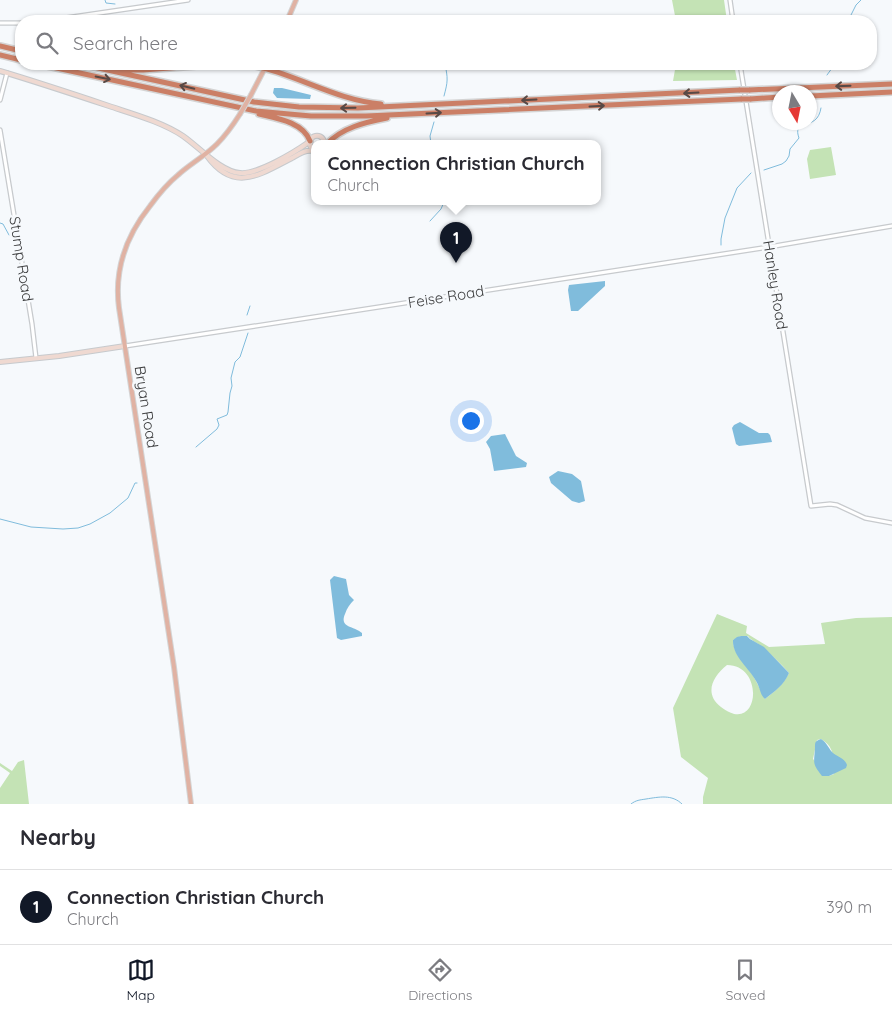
<!DOCTYPE html>
<html lang="en">
<head>
<meta charset="utf-8">
<style>
	body { margin:0; font-family:Quicksand,sans-serif; background:#f7f7f7; color:#2b2b33 }
	.compass { position:absolute; left:772px; top:85px; width:45px; height:45px; border-radius:50%; background:#fff; box-shadow:0 1px 4px #0004; rotate:170deg }
	.you { position:absolute; left:470px; top:420px; width:18px; height:18px; margin:-12px; border:4px solid #fff; border-radius:50%; background:#1a73e8; box-shadow:0 0 0 8px #1a73e833 }
	.badge { display:grid; place-items:center; width:32px; height:32px; border-radius:50%; background:#111827; color:#fff; font-size:16px; font-weight:700 }
	.pin { position:absolute; translate:-50% -41px; filter:drop-shadow(0 1px 2px #0008) }
	.pin::after { content:''; position:absolute; top:26px; width:18px; height:15px; background:inherit; clip-path:polygon(0 0,100% 0,50% 100%) }
	.popup { position:absolute; left:311px; top:140px; width:290px; height:65px; box-sizing:border-box; display:grid; place-content:center; border-radius:10px; background:#fff; filter:drop-shadow(0 1px 4px #0005); font-size:16px; white-space:nowrap; color:#7c7c81 }
	.popup b { font-size:19px; color:#2b2b33 }
	.popup::after { content:''; position:absolute; left:50%; top:100%; margin-left:-10px; border:10px solid transparent; border-top-color:#fff }
	.list { margin:0; padding:0; list-style:none }
	h2 { display:flex; justify-content:space-between; align-items:center; height:65px; margin:0; padding:0 20px; font-size:21px }
	h2 small { font-size:16px; font-weight:400; color:#7c7c81 }
	.list li { display:grid; grid-template-columns:32px 1fr auto; gap:15px; align-items:center; box-sizing:border-box; height:75px; padding:0 20px; border-top:1px solid #e1e1e2 }
	.list b { display:block; font-size:19px; white-space:nowrap }
	.list p { margin:0; font-size:16px; white-space:nowrap; color:#7c7c81 }
	.list em { font-size:16px; font-style:normal; color:#7c7c81 }
	.icon { flex:none; width:28px; height:28px; fill:none; stroke:currentColor; stroke-width:2; stroke-linecap:round; stroke-linejoin:round }
	.map { position:relative; flex:none; width:892px; height:804px; overflow:hidden }
	.search { position:absolute; background:#fff; box-shadow:0 1px 4px #0004; left:15px; right:15px; top:15px; height:55px; display:flex; align-items:center; gap:12px; box-sizing:border-box; padding:0 18px; border-radius:20px; color:#7c7c81; font-size:19px }
	.sheet { height:140px; background:#fff }
	nav { display:flex; justify-content:space-around; align-items:center; box-sizing:border-box; height:70px; border-top:1px solid #e1e1e2; background:#fff; font-size:14px; color:#7c7c81 }
	nav a { display:grid; justify-items:center; gap:2px }
	nav .on { color:#111827 }
	.map>svg:first-child { display:block }
	.green { fill:#c4e3b5; fill-rule:evenodd }
	.water { fill:#80bcdc }
	.lines { fill:none; stroke-linecap:round; stroke-linejoin:round }
	.stream { stroke:#80bcdc; stroke-width:1 }
	.tertiary-casing { stroke:#c7cacd; stroke-width:5.5 }
	.secondary-casing { stroke:#c7cacd; stroke-width:6 }
	.primary-casing { stroke:#d4d4d4; stroke-width:6 }
	.motorway-casing { stroke:#d4d4d4; stroke-width:8 }
	.tertiary { stroke:#fff; stroke-width:3 }
	.secondary { stroke:#efd9d1; stroke-width:4 }
	.primary { stroke:#e0b2a3; stroke-width:4 }
	.motorway { stroke:#cb7f66; stroke-width:5 }
	.primary-bridge-casing { stroke:#d4d4d4; stroke-width:6; stroke-linecap:butt }
	.motorway-bridge-casing { stroke:#d4d4d4; stroke-width:8; stroke-linecap:butt }
	.primary-bridge { stroke:#e0b2a3; stroke-width:4 }
	.motorway-bridge { stroke:#cb7f66; stroke-width:5 }
	.oneway { stroke:#584945 }
	.labels { text-anchor:middle; stroke-width:5; stroke-linejoin:round; paint-order:stroke }
	.street-label { font-size:15px; fill:#3b3c3d; stroke:#f6f9fc }
</style>
</head>
<body>
<div class="map">
<svg width="892" height="804" viewBox="0 0 892 804">
	<rect width="100%" height="100%" fill="#f6f9fc"/>
	<path class="green" d="M672,0H724L727,21H676Z
		M676,64H734L737,80L673,81Z
		M831,147L836,175L810,179L807,159L810,150Z
		M717,614L747,626L746,633L769,647L825,644L821,623L856,618L892,617V804H703V797L708,778L681,757L673,708ZM741,636H748C751,641 757,642 761,646C771,654 780,663 789,673C783,685 775,691 765,699C760,690 757,682 752,674C745,663 733,654 733,640ZM727,665C766,665 759,737 721,707C704,694 712,677 727,665ZM821,739C835,747 834,759 834,774L829,776L813,759L817,740Z
		M24,760L29,804H0V788L10,773L0,766V763L12,771L18,762Z"/>
	<path class="water" d="M274,88H282L311,95L310,99L277,98L273,93Z
		M605,281V286L578,311H571L568,290L569,285Z
		M740,422L759,433H768L770,435L772,442L739,446L736,444L732,428L734,425Z
		M505,434L516,456L527,463L526,467L494,471L490,449L486,442L491,436Z
		M558,471L572,474L581,481L585,501L579,503L572,501L551,483L549,477Z
		M334,576L346,579L349,595L354,600C350,604 347,608 345,614C339,628 354,626 362,633V636L341,640L337,638L330,580Z
		M741,636H747L750,639L764,647L789,673C784,685 775,691 765,699C760,695 760,687 756,681C749,668 732,656 733,640L737,637Z
		M821,739C826,742 828,747 832,752C837,757 845,758 847,765L846,768L829,776H822C812,763 814,764 815,748C815,742 815,741 821,739Z"/>
	<g class="lines">
		<path class="stream" d="M105,0L106,3L115,4
			M461,21L462,19
			M848,21L856,5L861,0
			M827,75L835,64
			M444,96C448,81 448,79 445,64
			M431,144L430,136L434,122
			M764,170L782,164L786,161L789,156L790,149L799,138C797,132 797,129 801,125C813,123 819,120 821,108
			M430,221L441,209L444,202
			M0,223L3,224L9,235
			M721,245V239L725,218L737,188L751,173
			M247,315L250,306
			M196,447L217,429L219,425L217,419L227,415L228,412L230,393L232,386L231,378L235,362L240,357L248,333
			M0,519L31,527L63,529L78,528L90,524L110,513L128,498L135,483H137
			M631,804C636,800 640,800 646,799C659,797 672,794 682,804"/>
		<g class="tertiary-casing">
			<path id="tertiary" d="M730,0L733,21
				M45,21L188,0
				M0,23H21
				M740,64L811,506L830,504L837,505L865,518L892,523
				M0,100L7,73
				M0,130L32,324L36,358
				M125,346L769,247L892,226"/>
		</g>
		<g class="secondary-casing">
			<path id="secondary" d="M0,71C37,82 73,94 109,106C133,114 162,122 183,136C199,147 221,172 240,173C257,175 295,152 309,142
				M313,150C302,138 322,128 325,144
				M207,156C234,193 259,175 292,158C299,154 304,150 313,151
				M0,362L59,356L125,346"/>
		</g>
		<g class="primary-casing">
			<path id="primary" d="M287,21L296,0
				M251,95L267,64
				M191,804L174,667L119,308C114,270 126,236 150,206C158,195 167,184 178,175C190,164 205,156 217,144C226,135 233,125 240,114"/>
		</g>
		<g class="motorway-casing">
			<path id="motorway" d="M0,46L21,51
				M0,55L21,60
				M38,64L256,111L311,116H366L742,99
				M80,64L254,102L299,107L358,108L740,90
				M246,64C293,72 334,100 381,104
				M121,70H143L223,64
				M749,90L892,84
				M810,96L892,92
				M750,99L780,97
				M259,114C276,118 303,122 310,141
				M327,144C341,128 366,122 387,118"/>
		</g>
		<use href="#tertiary" class="tertiary"/>
		<use href="#secondary" class="secondary"/>
		<use href="#primary" class="primary"/>
		<use href="#motorway" class="motorway"/>
		<g class="primary-bridge-casing">
			<path id="primary-bridge" d="M240,114L251,95"/>
		</g>
		<g class="motorway-bridge-casing">
			<path id="motorway-bridge" d="M740,90H749
				M742,99H750"/>
		</g>
		<use href="#primary-bridge" class="primary-bridge"/>
		<use href="#motorway-bridge" class="motorway-bridge"/>
	</g>
	<defs><path id="oneway-shaft" d="M-6 0H5M1.5-3L5.5 0L1.5 3" fill="none" stroke-width="1.6" stroke-linecap="round" stroke-linejoin="round" transform="scale(1.25)"/></defs>
	<g class="oneway">
		<use href="#oneway-shaft" transform="translate(103 78) rotate(12)"/>
		<use href="#oneway-shaft" transform="translate(843 86) rotate(178)"/>
		<use href="#oneway-shaft" transform="translate(187 87) rotate(-167)"/>
		<use href="#oneway-shaft" transform="translate(691 93) rotate(177)"/>
		<use href="#oneway-shaft" transform="translate(529 100) rotate(177)"/>
		<use href="#oneway-shaft" transform="translate(597 106) rotate(-3)"/>
		<use href="#oneway-shaft" transform="translate(348 108) rotate(179)"/>
		<use href="#oneway-shaft" transform="translate(434 113) rotate(-3)"/>
	</g>
	<g class="labels">
		<g class="street-label">
			<text transform="translate(21 259) rotate(81)" y="5">Stump Road</text>
			<text transform="translate(775 285) rotate(81)" y="5">Hanley Road</text>
			<text transform="translate(446 297) rotate(-9)" y="5">Feise Road</text>
			<text transform="translate(146 407) rotate(81)" y="5">Bryan Road</text>
		</g>
	</g>
</svg>
<svg class="compass" viewBox="-18 -18 36 36"><path d="M0-13l5 13h-10z" fill="#e53935"/><path d="M0 13l5-13h-10z" fill="#7c7c81"/></svg>
<div class="you"></div>
<div class="pin badge" style="left:456px;top:263px">1</div>
<div class="popup"><b>Connection Christian Church</b>Church</div>
<div class="search"><svg class="icon" aria-label="search" viewBox="0 0 24 24"><circle cx="10" cy="10" r="6"/><path d="M15 15l6 6"/></svg>Search here</div>
</div>
<section class="sheet">
<h2>Nearby<small></small></h2>
<ul class="list">
<li><span class="badge">1</span><div><b>Connection Christian Church</b><p>Church</p></div><em>390 m</em></li>
</ul>
</section>
<nav>
<a class="on"><svg class="icon" aria-label="map" viewBox="0 0 24 24"><path d="M3 6l6-2 6 2 6-2v14l-6 2-6-2-6 2zM9 4v14M15 6v14"/></svg>Map</a>
<a><svg class="icon" aria-label="directions" viewBox="0 0 24 24"><path d="M12 3l9 9-9 9-9-9zM9 14v-3h6M13 9l2 2-2 2"/></svg>Directions</a>
<a><svg class="icon" aria-label="saved" viewBox="0 0 24 24"><path d="M7 4h10v16l-5-4-5 4z"/></svg>Saved</a>
</nav>
</body>
</html>
